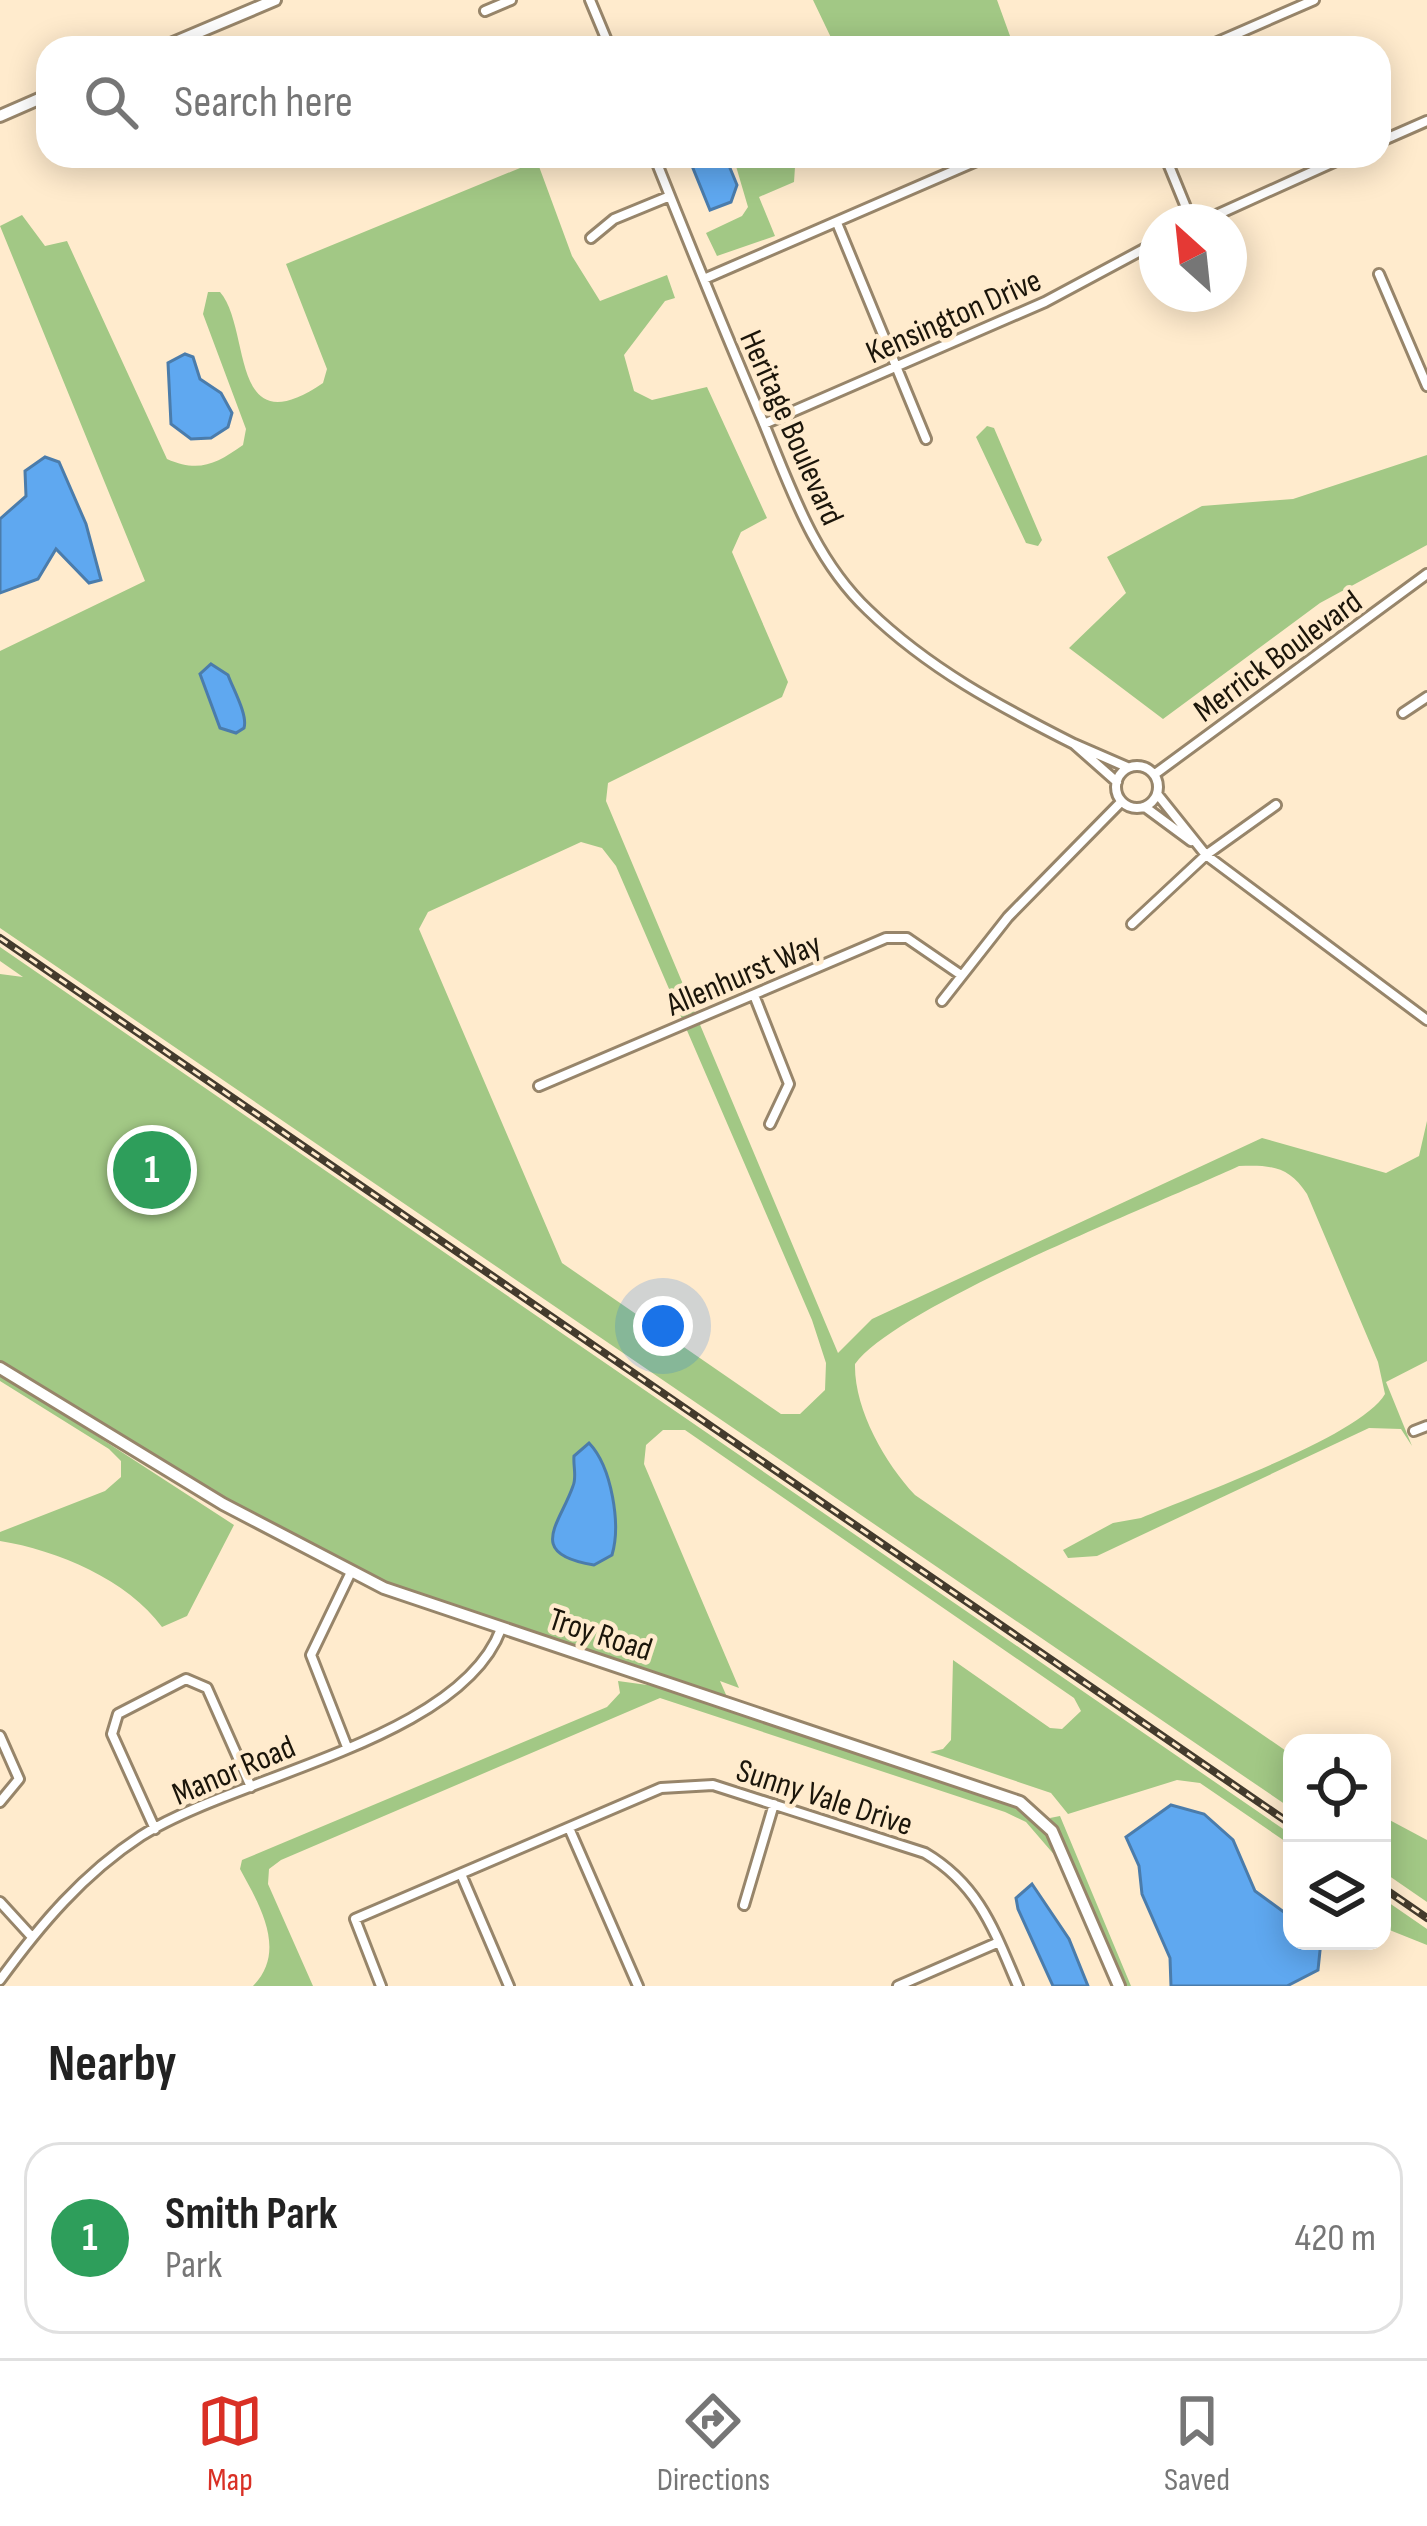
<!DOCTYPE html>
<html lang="en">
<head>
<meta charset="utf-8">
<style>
	body { margin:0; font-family:"Sofia Sans Condensed",sans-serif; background:#f6f6f6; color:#222 }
	.controls { position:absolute; right:36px; bottom:36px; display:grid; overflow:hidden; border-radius:24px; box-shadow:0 6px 30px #0003 }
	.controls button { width:108px; height:108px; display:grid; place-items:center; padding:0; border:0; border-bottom:3px solid #e0e0e0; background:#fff; color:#222; font:60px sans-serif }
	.compass { position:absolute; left:1139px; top:204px; width:108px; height:108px; border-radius:50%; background:#fff; box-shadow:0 6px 30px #0003; rotate:333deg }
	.you { position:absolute; left:663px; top:1326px; width:42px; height:42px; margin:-30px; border:9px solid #fff; border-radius:50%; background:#1a73e8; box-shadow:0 0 0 18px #1a73e833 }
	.badge { display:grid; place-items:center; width:78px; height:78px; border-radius:50%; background:#d93025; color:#fff; font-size:39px; font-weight:700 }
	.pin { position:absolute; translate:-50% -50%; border:6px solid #fff; box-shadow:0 3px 12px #0006 }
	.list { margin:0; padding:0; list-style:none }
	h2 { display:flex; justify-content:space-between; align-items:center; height:156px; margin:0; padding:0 48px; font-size:51px }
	h2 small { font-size:39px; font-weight:400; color:#767676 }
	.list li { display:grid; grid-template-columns:78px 1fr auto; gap:36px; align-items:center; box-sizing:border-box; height:192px; margin:0 24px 24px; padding:0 24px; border:3px solid #e0e0e0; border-radius:36px }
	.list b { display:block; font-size:45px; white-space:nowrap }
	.list p { margin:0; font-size:39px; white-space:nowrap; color:#767676 }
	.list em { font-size:39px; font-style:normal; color:#767676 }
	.icon { flex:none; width:66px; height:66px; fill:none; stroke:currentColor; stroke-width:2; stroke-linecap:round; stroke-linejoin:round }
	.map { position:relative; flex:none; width:1427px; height:1986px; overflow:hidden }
	.search { position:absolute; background:#fff; box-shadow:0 6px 30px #0003; left:36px; right:36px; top:36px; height:132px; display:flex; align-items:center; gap:30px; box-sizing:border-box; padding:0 42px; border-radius:36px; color:#767676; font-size:45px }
	.sheet { height:372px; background:#fff }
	nav { display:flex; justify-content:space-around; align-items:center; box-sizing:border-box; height:168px; border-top:3px solid #e0e0e0; background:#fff; font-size:33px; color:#767676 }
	nav a { display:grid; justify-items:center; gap:6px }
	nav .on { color:#d93025 }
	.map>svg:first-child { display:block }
	.green { fill:#a2c885; fill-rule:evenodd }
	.water { fill:#5fa8f0; stroke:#4b7cab; stroke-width:3 }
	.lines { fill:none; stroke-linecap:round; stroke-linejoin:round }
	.minor-casing { stroke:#97856a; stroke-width:14 }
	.tertiary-casing { stroke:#97856a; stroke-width:16 }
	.minor { stroke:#fff; stroke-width:8 }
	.tertiary { stroke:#fff; stroke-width:10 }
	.rail-casing { stroke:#443b2d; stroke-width:8 }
	.rail { stroke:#ffebcd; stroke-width:3; stroke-dasharray:9; stroke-linecap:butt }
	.labels { text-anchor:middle; stroke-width:9; stroke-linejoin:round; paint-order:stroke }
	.street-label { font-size:33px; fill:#1b150a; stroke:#ffebcd }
</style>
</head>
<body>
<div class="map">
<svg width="1427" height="1986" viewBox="0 0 1427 1986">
	<rect width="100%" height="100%" fill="#ffebcd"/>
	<path class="green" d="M813,0H997L1014,47L836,48Z
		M733,156H808L795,167L794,182L759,197L775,236L717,256L706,233L742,216L748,207Z
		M537,161L572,256L600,301L667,275L675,298L665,301L624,355L634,391L652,400L707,387L767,518L741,532L732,552L788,682L782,697L608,783L606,801L838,1353L872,1319L1262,1138L1386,1173L1419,1156L1427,1121V1361L1386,1382L1412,1446L1401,1429L1369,1428L1097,1556L1068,1558L1063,1550L1113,1523L1141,1518C1194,1495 1360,1437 1385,1394L1378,1362L1307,1194C1289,1166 1271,1165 1239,1166C1160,1203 898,1305 855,1364C854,1409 885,1463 915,1495L1292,1755V1809L0,928V651L145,581L0,226L22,215L45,246L67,241L167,459C199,473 216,464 243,445L246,429L203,314L208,292H220C252,329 228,448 323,383L327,369L286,264ZM581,842L602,848L616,866L812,1320L826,1363L825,1390L800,1414H781L562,1263L419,929L428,912Z
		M987,426L994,428L1042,540L1038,546L1026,543L976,437Z
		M1427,455V545L1320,603L1163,719L1069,648L1126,593L1107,557L1202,506L1293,499Z
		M0,947L1292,1835V1846L1200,1783L1177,1780L1068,1814L1051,1793L930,1752L943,1749L951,1740L953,1660L1050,1728L1062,1729L1081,1711L1074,1698L685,1430H663L646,1445L644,1464L739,1688L720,1681L727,1697L376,1582L172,1471L0,1361V974L23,977L0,961Z
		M0,1373L234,1525L187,1616L162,1627C128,1580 57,1550 0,1541V1532L105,1491L121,1477V1461L109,1449L0,1381Z
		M618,1681L662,1687L1015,1805L1044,1827L1057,1858L1026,1822L1005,1812L660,1698L281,1860L269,1869L268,1884L313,1986H253C288,1951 259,1904 240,1869L242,1860L607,1707L620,1693Z
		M1060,1816L1131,1986H1123L1050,1818Z
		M1382,1816L1427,1840V1902L1382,1871Z
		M1382,1898L1427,1929V1945L1382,1927Z"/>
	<path class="water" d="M688,156H725L737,185L731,202L710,210Z
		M185,354L193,357L200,379L221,393L232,413L228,427L211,438L191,439L171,424L168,363Z
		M45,457L59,462L86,524L101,580L89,583L56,549L38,579L0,593V519L26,496L25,471Z
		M211,664L228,675C233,689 248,715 244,728L236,733L220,728L200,674Z
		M589,1443C612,1467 621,1525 612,1555L594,1565C525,1554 560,1524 573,1486C577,1477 573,1466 574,1456Z
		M1171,1805L1204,1814L1233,1840L1255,1891L1292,1918V1941H1321L1318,1970L1287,1986H1171L1170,1958L1142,1894L1139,1866L1126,1837Z
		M1032,1884L1069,1939L1088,1986H1053L1018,1909L1016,1898Z"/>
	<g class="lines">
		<g class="minor-casing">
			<path id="minor" d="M590,0L610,48
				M485,11L511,0
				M1204,48L1314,0
				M1379,142L1427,121
				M654,156C689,244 725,332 762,419C790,486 813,558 868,610C929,669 999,706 1074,744
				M1165,156L1192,222
				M1201,222L1347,156
				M837,223L926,439
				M591,238L614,219L670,196
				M1379,274L1427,386
				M704,279L988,156
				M764,424L1045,302L1157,242
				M1403,713L1427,697
				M1116 787a21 21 0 1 1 42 0a21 21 0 1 1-42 0Z
				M1155,774L1427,574
				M1117,782L1074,744L1127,767
				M1158,795L1206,855L1427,1020
				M1145,807L1191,841
				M1132,924L1206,855L1276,805
				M754,995L789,1084L770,1124
				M942,1001L1008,917L1121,802
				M539,1086L886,938H907L961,975
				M1414,1431L1427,1426
				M0,1736L19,1779L0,1802
				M347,1747L311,1655L351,1572
				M569,1828L638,1986
				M155,1829L112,1734L118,1714L186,1679L207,1688L251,1787
				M461,1874L509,1986
				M0,1902L32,1937
				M744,1905L774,1804
				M0,1980C40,1925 83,1874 141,1836C235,1776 460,1740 501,1629
				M381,1986L355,1919L661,1788L713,1785L925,1853C979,1885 994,1930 1018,1986
				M898,1986L999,1942"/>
		</g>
		<g class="tertiary-casing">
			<path id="tertiary" d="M161,48L275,0
				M0,116L48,95
				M0,1368L223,1504L384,1588L1020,1802L1052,1831L1119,1986"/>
		</g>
		<use href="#minor" class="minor"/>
		<use href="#tertiary" class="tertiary"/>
		<g class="rail-casing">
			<path id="rail" d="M0,938L1292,1825
				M1382,1887L1427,1918"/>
		</g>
		<use href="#rail" class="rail"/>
	</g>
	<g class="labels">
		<g class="street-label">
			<text transform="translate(953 315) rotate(-24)" y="12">Kensington Drive</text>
			<text transform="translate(793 427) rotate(66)" y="12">Heritage Boulevard</text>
			<text transform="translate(1277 655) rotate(-36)" y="12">Merrick Boulevard</text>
			<text transform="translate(743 973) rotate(-23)" y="12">Allenhurst Way</text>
			<text transform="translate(601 1633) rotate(18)" y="12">Troy Road</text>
			<text transform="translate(233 1769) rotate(-23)" y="12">Manor Road</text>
			<text transform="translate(825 1796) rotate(18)" y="12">Sunny Vale Drive</text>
		</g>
	</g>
</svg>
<div class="controls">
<button><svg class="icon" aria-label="locate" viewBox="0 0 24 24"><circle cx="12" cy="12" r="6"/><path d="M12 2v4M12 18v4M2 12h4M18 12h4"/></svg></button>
<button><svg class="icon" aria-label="layers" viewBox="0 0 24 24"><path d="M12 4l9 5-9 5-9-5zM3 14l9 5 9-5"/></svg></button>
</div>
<svg class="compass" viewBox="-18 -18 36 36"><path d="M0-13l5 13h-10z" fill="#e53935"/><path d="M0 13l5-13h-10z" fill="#767676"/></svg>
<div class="you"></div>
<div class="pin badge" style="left:152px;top:1170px;background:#2e9e5b">1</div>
<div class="search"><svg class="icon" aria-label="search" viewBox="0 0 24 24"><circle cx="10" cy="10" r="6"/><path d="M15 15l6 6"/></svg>Search here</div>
</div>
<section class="sheet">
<h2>Nearby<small></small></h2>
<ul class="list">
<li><span class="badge" style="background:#2e9e5b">1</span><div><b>Smith Park</b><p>Park</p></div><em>420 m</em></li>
</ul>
</section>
<nav>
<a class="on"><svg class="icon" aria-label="map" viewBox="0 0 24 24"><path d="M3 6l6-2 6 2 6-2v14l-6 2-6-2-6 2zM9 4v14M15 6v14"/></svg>Map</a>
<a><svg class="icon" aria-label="directions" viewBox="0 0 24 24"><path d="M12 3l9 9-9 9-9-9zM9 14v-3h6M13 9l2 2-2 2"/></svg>Directions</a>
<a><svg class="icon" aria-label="saved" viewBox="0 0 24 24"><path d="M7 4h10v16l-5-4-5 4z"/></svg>Saved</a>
</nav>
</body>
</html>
